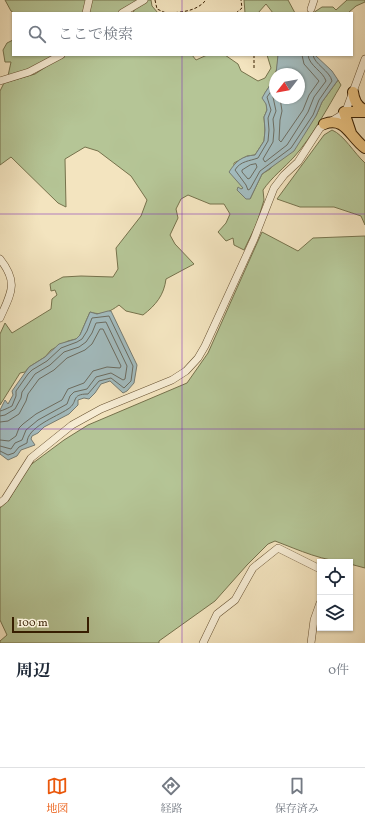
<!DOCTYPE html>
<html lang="ja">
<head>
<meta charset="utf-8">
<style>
	body { margin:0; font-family:Vollkorn,"Noto Serif JP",serif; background:#f6f6f7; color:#1f2937 }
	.controls { position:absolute; right:12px; bottom:12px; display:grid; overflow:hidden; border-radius:0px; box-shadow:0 1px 3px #0004 }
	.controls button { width:36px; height:36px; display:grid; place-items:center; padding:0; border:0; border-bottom:1px solid #e0e1e3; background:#fff; color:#1f2937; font:20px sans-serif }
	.compass { position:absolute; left:269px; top:68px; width:36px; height:36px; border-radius:50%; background:#fff; box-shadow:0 1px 3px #0004; rotate:239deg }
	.scale { position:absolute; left:12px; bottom:10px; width:77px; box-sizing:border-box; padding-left:4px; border:2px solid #371e01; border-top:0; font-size:11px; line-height:14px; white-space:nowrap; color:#371e01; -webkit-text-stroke:3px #f7edd5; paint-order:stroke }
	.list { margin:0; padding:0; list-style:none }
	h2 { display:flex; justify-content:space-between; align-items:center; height:52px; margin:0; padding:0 16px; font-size:17px }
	h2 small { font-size:13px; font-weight:400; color:#747a83 }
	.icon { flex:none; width:22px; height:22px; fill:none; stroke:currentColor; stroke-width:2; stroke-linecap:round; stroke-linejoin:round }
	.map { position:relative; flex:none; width:365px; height:643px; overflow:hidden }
	.search { position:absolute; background:#fff; box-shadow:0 1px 3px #0004; left:12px; right:12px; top:12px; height:44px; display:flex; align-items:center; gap:10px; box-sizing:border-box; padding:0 14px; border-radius:0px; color:#747a83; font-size:15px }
	.sheet { height:124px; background:#fff }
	nav { display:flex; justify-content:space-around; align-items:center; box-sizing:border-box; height:56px; border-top:1px solid #e0e1e3; background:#fff; font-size:11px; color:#747a83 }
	nav a { display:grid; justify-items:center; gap:2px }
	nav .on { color:#ea580c }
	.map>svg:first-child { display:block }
	.green { fill:#b5c596; stroke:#76724c }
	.water { fill:#a2bbbe; stroke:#777c72 }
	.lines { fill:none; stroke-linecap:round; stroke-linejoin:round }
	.shore { stroke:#6c6c60; stroke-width:1 }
	.minor-casing { stroke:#665030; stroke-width:8 }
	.highway-casing { stroke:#371e01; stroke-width:12 }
	.path { stroke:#371e01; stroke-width:1; stroke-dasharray:3 2; stroke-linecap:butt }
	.minor { stroke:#f7edd5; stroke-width:7 }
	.highway { stroke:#eac280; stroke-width:10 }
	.grid { fill:none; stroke:#7b2cbf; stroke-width:1; stroke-opacity:0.55 }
</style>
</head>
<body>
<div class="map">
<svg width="365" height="643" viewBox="0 0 365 643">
	<rect width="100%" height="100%" fill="#f3e4bf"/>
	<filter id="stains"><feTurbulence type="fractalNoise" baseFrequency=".005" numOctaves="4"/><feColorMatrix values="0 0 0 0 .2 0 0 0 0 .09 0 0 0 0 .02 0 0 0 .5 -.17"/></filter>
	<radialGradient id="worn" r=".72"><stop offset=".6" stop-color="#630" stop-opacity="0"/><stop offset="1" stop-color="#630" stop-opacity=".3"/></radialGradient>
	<path class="green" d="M5,0H88L84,13H14L11,11Z
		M89,0H140L120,13H87Z
		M147,0H151L152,6L158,13H133L135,8Z
		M244,0H288L295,13H273L266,4L258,13H245Z
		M347,0H365V2L356,6L348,13H313L322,7H333L336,10Z
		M13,40V55H59L25,72L8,76L11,62H5L3,50L7,43Z
		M64,55H192L196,60L207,55H225L238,64L241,71L258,81L265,78L271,68L267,55H278C278,71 274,80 265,93L267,110L264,117L265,130L264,141L255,155L247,156L234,163V176L243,188L241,189L250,199L262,174L270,169L316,116L322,102L338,80L341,85C328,107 312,137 294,157C284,168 272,177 263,190L264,200L257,223L244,250L234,245L233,238L226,241L218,232L226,223L230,214L224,204H210L188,195L181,199L176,209L178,218L170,235L175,244L194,264L166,279C164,295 156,305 143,315L126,311L119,305C110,312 101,316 90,312L80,335L76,339L68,341L51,350L45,357L29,367L25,372L20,373L0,405V334L5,323L12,333L51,309L52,299L57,295L55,290L51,291L50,284L63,277L81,276L113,277L118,269L116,248L141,216L147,200L131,176L98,151L85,147L65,159L66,207L58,203L11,157L0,165V91L4,83L35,74Z
		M332,130C344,135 354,153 365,163V225L361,216L334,207H300L277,199L324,135Z
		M262,232L298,251L313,238L365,236V568L350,564V562C324,562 299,550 275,541L268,544L247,565L215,601L159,641V643H0V641L7,635L0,620V508L8,501L29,466L64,440L88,425L187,383L208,353Z"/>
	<path class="water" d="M278,55H315L332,71L338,80L322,102L316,116L294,151L262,174L250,199H246L237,190L238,187L241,189L243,188L229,172C236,161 242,156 255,155L264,141L265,130L264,117L267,110L266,104L262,98C266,90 272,84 275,76V98H299V74H276Z
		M108,311H111L137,365L134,383L127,391L123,393L110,381L101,384L95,393L89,399L84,398L78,400V405L69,414L44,427L38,433L32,436L31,439L35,445L21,450L17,456L8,460L0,454V410L5,400L8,404L13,395L12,391L29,367L45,357L59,344L76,339L80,335L90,312L97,314Z"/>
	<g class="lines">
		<path class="shore" d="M275,86L267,97L271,110L268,118L269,130L268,141L258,158C250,161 240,161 235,170L246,185L248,190L250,189L260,171L291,148L313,115L319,100L332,81C330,71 314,64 313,55
			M275,94L273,97L276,111L273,119L274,130L273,142L263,159L265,162L287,145L308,112L314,97L326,81C323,71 309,66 308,55
			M280,98L282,111L280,120L279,140L281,142L303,110L309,95L319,81L304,64L302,55
			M256,164L257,167L250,178L248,179L242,172V170L250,165Z
			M0,411C2,411 10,407 12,406L16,396V391L28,374L32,370L47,361L61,348L77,342L82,339L87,331L92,318L109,316L133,366L131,381L124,388L111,378L99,381L88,394C70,394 79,402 68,409C56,417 27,427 27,443L19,447L14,453L8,455L0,451
			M0,416L5,415L15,409L21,398L22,392L35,374L50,365L64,352L79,347L86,342L92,333L96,323L106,322L127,366L125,379L123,380L111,373L96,377L87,389L74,392L70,396L67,404L38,420L26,430L22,440L15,443L11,449L0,446
			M0,422L8,421L19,414L26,401L28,394L39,379L54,370L67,358L85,350L92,344L100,329H103L121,366L120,368L107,367L93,371L84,383L68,389L62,400L36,414L23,424L19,428L16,436L9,441L0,440"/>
		<g class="minor-casing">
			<path id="minor" d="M311,9L314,0
				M86,13L89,0
				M122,13L144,0
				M0,81L29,72L61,55
				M0,259C19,283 11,293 0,318
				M0,503L5,499L31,458L72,425L101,409L172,380L186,371L198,358L205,346L254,239L274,188L284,175L298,162L320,128L340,116L347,108L365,59
				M203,643L217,614L235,600L253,568L278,548L320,569
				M311,643L314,620L320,603"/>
		</g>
		<g class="highway-casing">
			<path id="highway" d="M353,92C354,100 357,107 365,110
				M324,124C345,116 350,137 365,148
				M351,133L344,112H365"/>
		</g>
		<path class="path" d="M155,0L157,9L166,13
			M170,13C183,12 197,11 206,0
			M236,13L242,8L241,0
			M254,55V68"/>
		<use href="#minor" class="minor"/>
		<use href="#highway" class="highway"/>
	</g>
	<path class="grid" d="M182,0V13M182,55V643M0,214H365M0,429H365"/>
	<rect width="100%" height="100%" filter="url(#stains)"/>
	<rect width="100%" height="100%" fill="url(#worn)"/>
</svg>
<div class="controls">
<button><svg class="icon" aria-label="locate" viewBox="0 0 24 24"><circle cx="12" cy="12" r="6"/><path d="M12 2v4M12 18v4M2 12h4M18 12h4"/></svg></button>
<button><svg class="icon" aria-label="layers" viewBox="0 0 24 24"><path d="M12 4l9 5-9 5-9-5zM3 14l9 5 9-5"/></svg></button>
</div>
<svg class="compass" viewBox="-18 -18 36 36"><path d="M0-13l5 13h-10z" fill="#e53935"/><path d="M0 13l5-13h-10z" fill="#747a83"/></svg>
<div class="scale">100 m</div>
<div class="search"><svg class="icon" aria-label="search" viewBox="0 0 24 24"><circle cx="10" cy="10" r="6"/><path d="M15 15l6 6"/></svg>ここで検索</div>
</div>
<section class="sheet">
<h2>周辺<small>0件</small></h2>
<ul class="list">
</ul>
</section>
<nav>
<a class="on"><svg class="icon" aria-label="map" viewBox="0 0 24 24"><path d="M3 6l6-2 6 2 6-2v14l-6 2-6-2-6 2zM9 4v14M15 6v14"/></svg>地図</a>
<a><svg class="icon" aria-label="directions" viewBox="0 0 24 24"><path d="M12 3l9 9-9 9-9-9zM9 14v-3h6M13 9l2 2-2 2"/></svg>経路</a>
<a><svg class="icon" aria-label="saved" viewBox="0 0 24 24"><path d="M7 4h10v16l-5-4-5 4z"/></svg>保存済み</a>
</nav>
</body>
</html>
